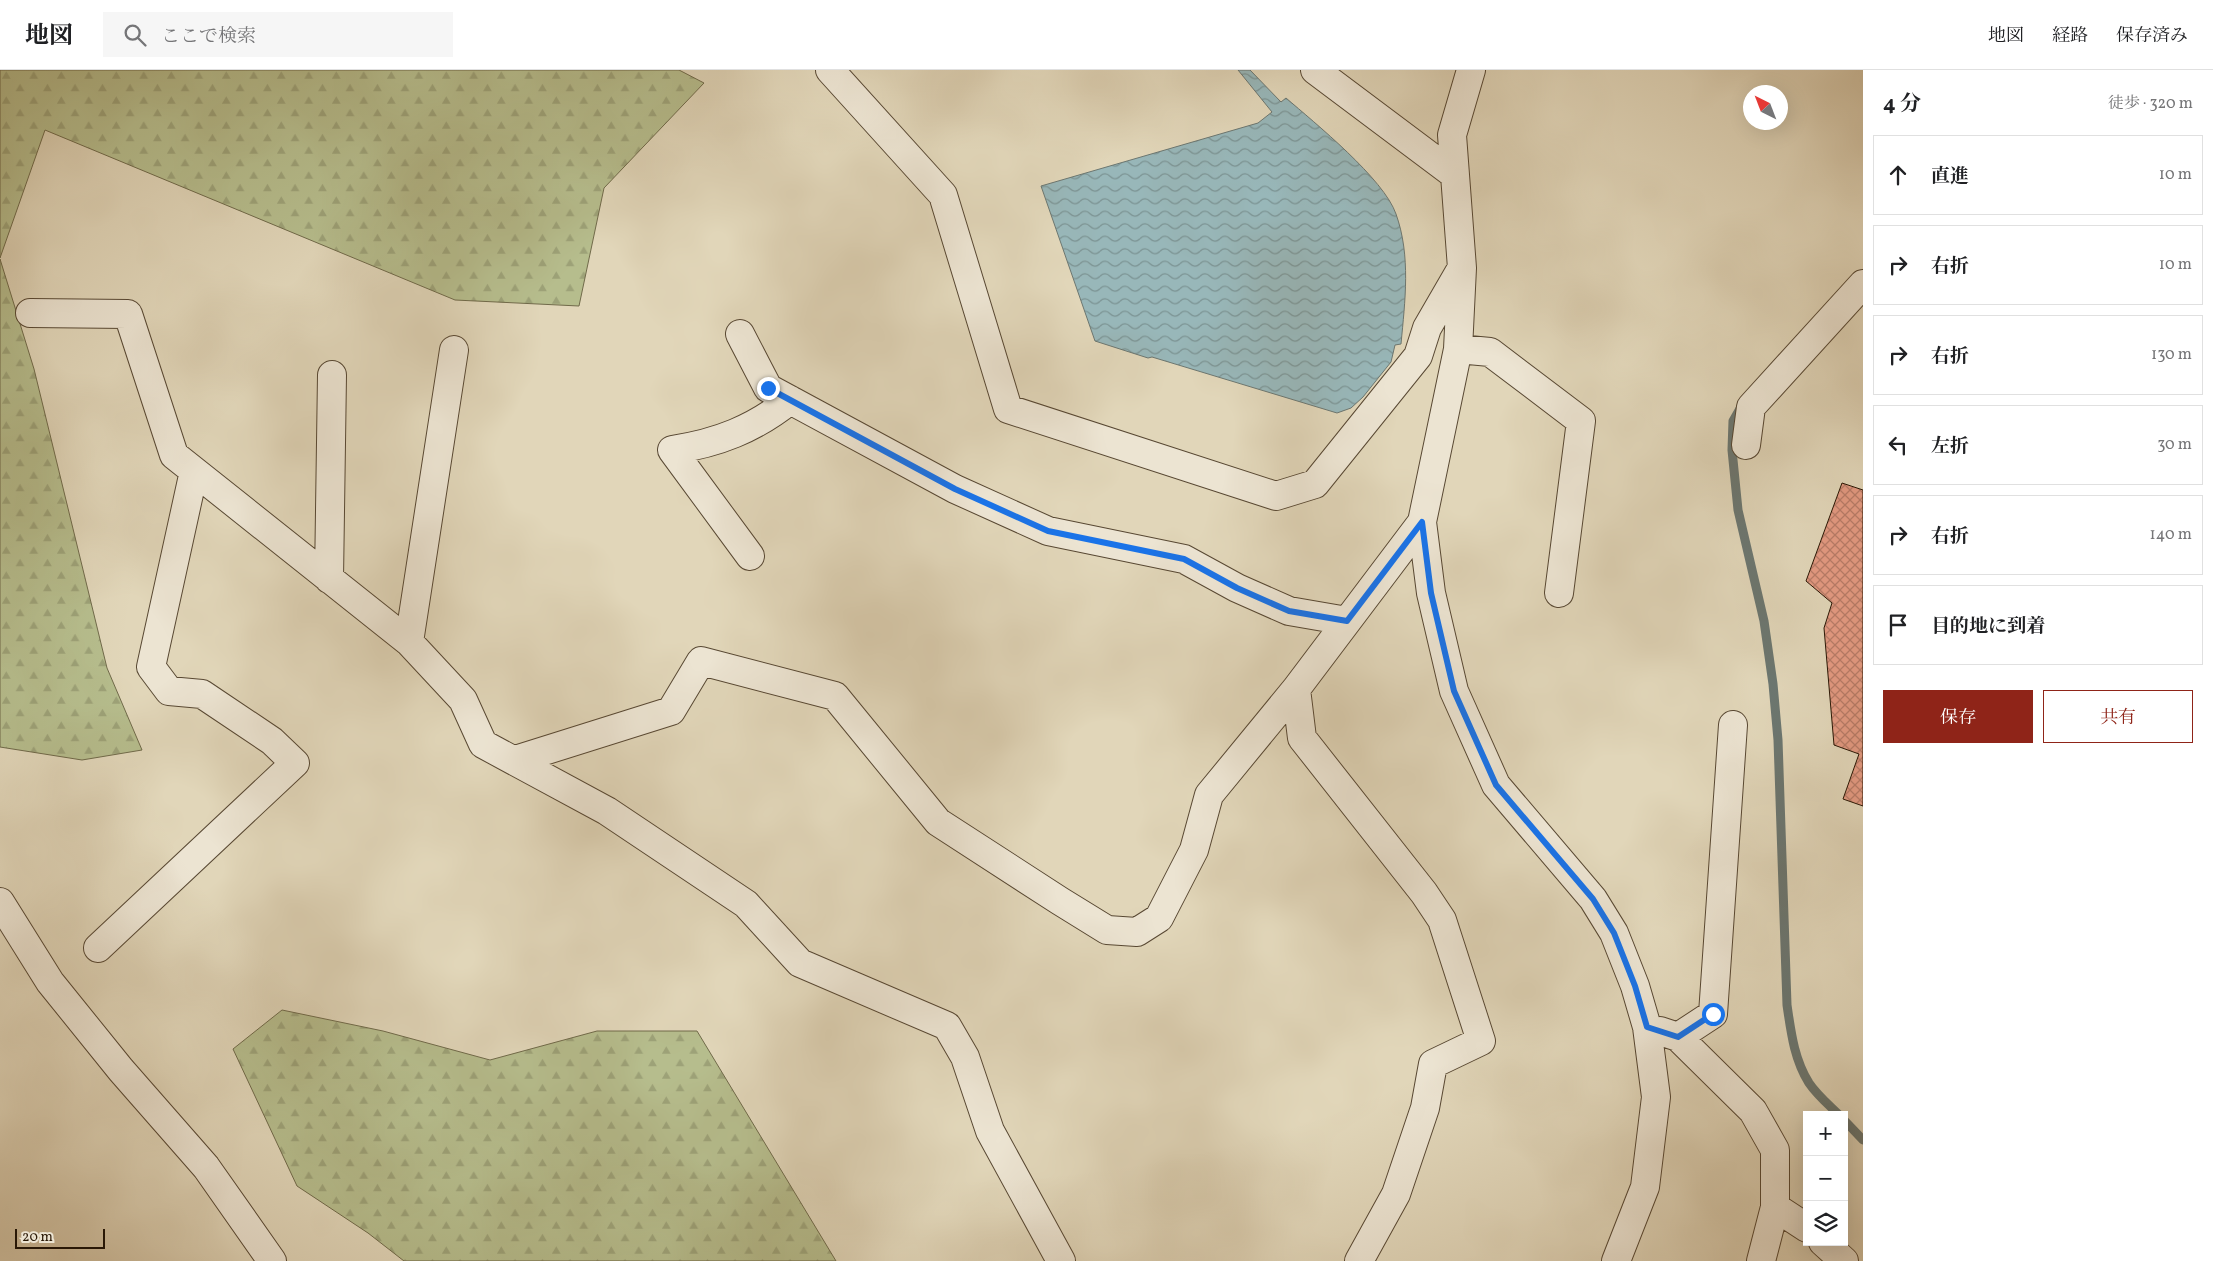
<!DOCTYPE html>
<html lang="ja">
<head>
<meta charset="utf-8">
<style>
	body { margin:0; font-family:Vollkorn,"Noto Serif JP",serif; background:#f6f6f6; color:#202124 }
	.controls { position:absolute; right:15px; bottom:15px; display:grid; overflow:hidden; border-radius:0px; box-shadow:0 5px 20px #0002 }
	.controls button { width:45px; height:45px; display:grid; place-items:center; padding:0; border:0; border-bottom:1px solid #e0e0e0; background:#fff; color:#202124; font:25px sans-serif }
	.compass { position:absolute; left:1743px; top:15px; width:45px; height:45px; border-radius:50%; background:#fff; box-shadow:0 5px 20px #0002; rotate:318deg }
	.scale { position:absolute; left:15px; bottom:12px; width:90px; box-sizing:border-box; padding-left:5px; border:2px solid #2a1806; border-top:0; font-size:14px; line-height:18px; white-space:nowrap; color:#2a1806; -webkit-text-stroke:4px #ece4d2; paint-order:stroke }
	.stop { position:absolute; width:15px; height:15px; margin:-11px; border:4px solid #1a73e8; border-radius:50%; background:#fff }
	.stop.end { background:#1a73e8; border-color:#fff; box-shadow:0 1px 5px #0008 }
	.list { margin:0; padding:0; list-style:none }
	h2 { display:flex; justify-content:space-between; align-items:center; height:65px; margin:0; padding:0 20px; font-size:21px }
	h2 small { font-size:16px; font-weight:400; color:#757577 }
	.list li { display:grid; grid-template-columns:32px 1fr auto; gap:15px; align-items:center; box-sizing:border-box; height:80px; margin:0 10px 10px; padding:0 10px; border:1px solid #e0e0e0; border-radius:0px }
	.list b { display:block; font-size:19px; white-space:nowrap }
	.list em { font-size:16px; font-style:normal; color:#757577 }
	.actions { display:flex; gap:10px; padding:15px 20px }
	.actions a { flex:1; padding:11px 0; border:1px solid #8f2418; border-radius:0px; text-align:center; font-size:18px; color:#8f2418 }
	.actions .main { background:#8f2418; color:#fff }
	.icon { flex:none; width:28px; height:28px; fill:none; stroke:currentColor; stroke-width:2; stroke-linecap:round; stroke-linejoin:round }
	.map { position:relative; flex:none; width:1863px; height:1191px; overflow:hidden }
	header { display:flex; align-items:center; gap:30px; box-sizing:border-box; height:70px; padding:0 25px; background:#fff; border-bottom:1px solid #e0e0e0 }
	header strong { font-size:24px }
	nav { display:flex; gap:28px; margin-inline-start:auto; font-size:18px }
	.search { width:350px; height:45px; background:#f6f6f6; display:flex; align-items:center; gap:12px; box-sizing:border-box; padding:0 18px; border-radius:0px; color:#757577; font-size:19px }
	main { display:flex }
	aside { flex:1; background:#fff }
	.map>svg:first-child { display:block }
	.forest { fill:url(#forest-firs); stroke:#706a4a }
	.water { fill:url(#water-waves); stroke:#6c7771 }
	.lines { fill:none; stroke-linecap:round; stroke-linejoin:round }
	.stream { stroke:#6c7771; stroke-width:9 }
	.building { fill:url(#building-cross-hatch); stroke:#2a1806 }
	.street-casing { stroke:#584833; stroke-width:30 }
	.street { stroke:#ece4d2; stroke-width:28 }
	.route { stroke:#1a73e8; stroke-width:6 }
</style>
</head>
<body>
<header>
<strong>地図</strong>
<div class="search"><svg class="icon" aria-label="search" viewBox="0 0 24 24"><circle cx="10" cy="10" r="6"/><path d="M15 15l6 6"/></svg>ここで検索</div>
<nav><a>地図</a><a>経路</a><a>保存済み</a></nav>
</header>
<main>
<div class="map">
<svg width="1863" height="1191" viewBox="0 0 1863 1191">
	<defs>
		<pattern id="forest-firs" width="22" height="20" patternUnits="userSpaceOnUse" patternTransform="scale(1.25)"><rect width="22" height="20" fill="#b6bd8d"/><path d="M5 1l3.5 6h-7zM16 11l3.5 6h-7z" fill="#9da278"/></pattern>
		<pattern id="water-waves" width="16" height="10" patternUnits="userSpaceOnUse" patternTransform="scale(1.25)"><rect width="16" height="10" fill="#98b7b9"/><path d="M0 5q4-4 8 0t8 0" fill="none" stroke="#7c9494"/></pattern>
		<pattern id="building-cross-hatch" width="8" height="8" patternUnits="userSpaceOnUse" patternTransform="scale(1.25)"><rect width="8" height="8" fill="#e49b83"/><path d="M0 0l8 8M0 8l8-8" fill="none" stroke="#b97d69"/></pattern>
	</defs>
	<rect width="100%" height="100%" fill="#e1d6b9"/>
	<filter id="stains"><feTurbulence type="fractalNoise" baseFrequency=".004" numOctaves="4"/><feColorMatrix values="0 0 0 0 .2 0 0 0 0 .09 0 0 0 0 .02 0 0 0 .5 -.17"/></filter>
	<radialGradient id="worn" r=".72"><stop offset=".6" stop-color="#630" stop-opacity="0"/><stop offset="1" stop-color="#630" stop-opacity=".3"/></radialGradient>
	<path class="forest" d="M0,0H679L704,13L604,118L579,236L455,230L45,60L0,188Z
		M0,189L34,299L107,598L142,680L82,690L0,677Z
		M282,940L383,961L490,990L597,961H697L836,1191H404L368,1163L297,1116L233,979Z"/>
	<path class="water" d="M1238,0H1250L1281,32L1286,28C1315,53 1384,109 1396,144C1411,186 1405,231 1401,274L1395,275L1391,292L1363,327L1351,338L1337,343L1152,287L1148,288L1095,271L1041,116L1258,53L1272,42Z"/>
	<g class="lines">
		<path class="stream" d="M1741,337L1733,351L1732,380L1738,440L1764,551L1773,614L1778,670L1787,935C1791,962 1794,989 1809,1013C1817,1025 1829,1035 1839,1045
			M1844,1050L1863,1070"/>
	</g>
	<path class="building" d="M1842,413L1863,420V736L1843,729L1859,684L1834,675L1824,558L1832,533L1806,511Z"/>
	<g class="lines">
		<g class="street-casing">
			<path id="street" d="M830,0L943,125L1008,339L1276,426L1315,414L1418,286L1427,258L1460,201
				M1315,0L1455,105
				M1471,0L1452,65L1462,198L1458,279L1422,452L1431,523L1454,621L1496,715L1593,829L1614,863L1635,916L1647,957L1656,1027L1645,1117L1616,1191
				M30,243L128,244L174,385L409,572L463,630L483,674L607,741L746,834L800,893L947,956L965,987L990,1061L1061,1191
				M740,264L768,318L955,419L1048,461L1184,489L1237,518L1289,541L1347,551
				M1458,279L1490,282L1581,351L1559,523
				M1746,375L1751,337L1863,214
				M750,486L672,380C718,373 754,359 790,330
				M329,509L332,305
				M409,572L454,280
				M1296,619L1302,668L1424,823L1442,850L1481,971L1433,994L1425,1038L1396,1124L1359,1191
				M515,690L671,641L701,591L835,626L938,752L1060,831L1107,860L1137,862L1159,848L1194,780L1209,725L1296,619L1422,452
				M0,832L50,912L121,1000L206,1097L272,1191
				M98,878L295,693L272,671L202,624L169,621L151,597L194,401
				M1660,961L1678,967L1753,1041L1775,1080V1137L1761,1191
				M1678,967L1713,944L1733,655
				M1775,1137L1807,1158
				M1823,1172L1844,1191"/>
		</g>
		<use href="#street" class="street"/>
	</g>
	<g class="lines">
		<path class="route" d="M768,318L955,419L1048,461L1184,489L1237,518L1289,541L1347,551L1422,452L1431,523L1454,621L1496,715L1593,829L1614,863L1635,916L1647,957L1678,967L1713,944"/>
	</g>
	<rect width="100%" height="100%" filter="url(#stains)"/>
	<rect width="100%" height="100%" fill="url(#worn)"/>
</svg>
<div class="controls">
<button>+</button>
<button>−</button>
<button><svg class="icon" aria-label="layers" viewBox="0 0 24 24"><path d="M12 4l9 5-9 5-9-5zM3 14l9 5 9-5"/></svg></button>
</div>
<svg class="compass" viewBox="-18 -18 36 36"><path d="M0-13l5 13h-10z" fill="#e53935"/><path d="M0 13l5-13h-10z" fill="#757577"/></svg>
<div class="scale">20 m</div>
<div class="stop" style="left:1713px;top:944px"></div>
<div class="stop end" style="left:768px;top:318px"></div>
</div>
<aside>
<h2>4 分<small>徒歩 · 320 m</small></h2>
<ul class="list">
<li><svg class="icon" aria-label="ahead" viewBox="0 0 24 24"><path d="M12 20V5M6 11l6-6 6 6"/></svg><div><b>直進</b></div><em>10 m</em></li>
<li><svg class="icon" aria-label="right" viewBox="0 0 24 24"><path d="M7 20v-9h11M14 6l5 5-5 5"/></svg><div><b>右折</b></div><em>10 m</em></li>
<li><svg class="icon" aria-label="right" viewBox="0 0 24 24"><path d="M7 20v-9h11M14 6l5 5-5 5"/></svg><div><b>右折</b></div><em>130 m</em></li>
<li><svg class="icon" aria-label="left" viewBox="0 0 24 24"><path d="M17 20v-9H6M10 6l-5 5 5 5"/></svg><div><b>左折</b></div><em>30 m</em></li>
<li><svg class="icon" aria-label="right" viewBox="0 0 24 24"><path d="M7 20v-9h11M14 6l5 5-5 5"/></svg><div><b>右折</b></div><em>140 m</em></li>
<li><svg class="icon" aria-label="arrive" viewBox="0 0 24 24"><path d="M6 21V4h12l-3 4 3 4H6"/></svg><div><b>目的地に到着</b></div></li>
</ul>
<div class="actions"><a class="main">保存</a><a>共有</a></div>
</aside>
</main>
</body>
</html>
